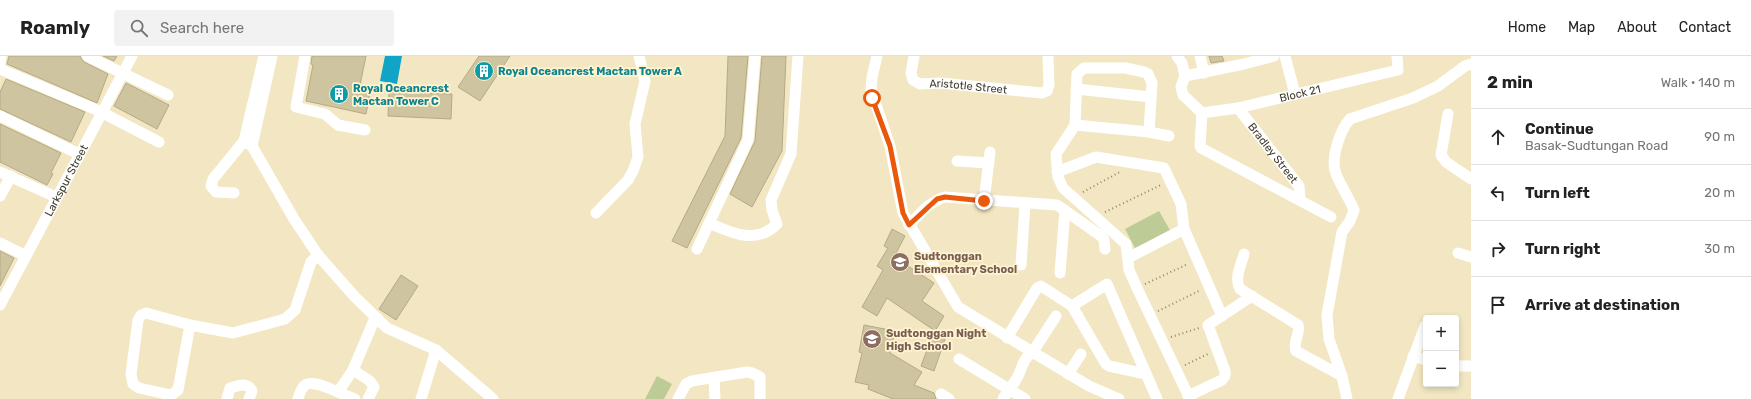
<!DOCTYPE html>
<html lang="en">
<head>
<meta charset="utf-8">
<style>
	body { margin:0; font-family:Rubik,sans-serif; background:#f2f2f2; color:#222 }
	.controls { position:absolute; right:12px; bottom:12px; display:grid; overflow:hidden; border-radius:4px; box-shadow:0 2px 6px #0003 }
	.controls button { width:36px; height:36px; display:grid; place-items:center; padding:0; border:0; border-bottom:1px solid #e0e0e0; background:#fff; color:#222; font:20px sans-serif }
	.stop { position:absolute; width:12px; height:12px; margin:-9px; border:3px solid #ea580c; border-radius:50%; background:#fff }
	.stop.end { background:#ea580c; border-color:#fff; box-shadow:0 1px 4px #0008 }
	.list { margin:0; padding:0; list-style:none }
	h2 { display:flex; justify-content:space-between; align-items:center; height:52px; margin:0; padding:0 16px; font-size:17px }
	h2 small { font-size:13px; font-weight:400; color:#767676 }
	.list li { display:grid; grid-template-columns:26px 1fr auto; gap:12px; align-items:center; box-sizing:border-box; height:56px; padding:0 16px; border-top:1px solid #e0e0e0 }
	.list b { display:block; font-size:15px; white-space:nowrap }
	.list p { margin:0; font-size:13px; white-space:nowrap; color:#767676 }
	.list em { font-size:13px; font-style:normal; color:#767676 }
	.icon { flex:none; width:22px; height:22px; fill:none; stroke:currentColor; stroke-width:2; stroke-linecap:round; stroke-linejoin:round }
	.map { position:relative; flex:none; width:1471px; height:343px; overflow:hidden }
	header { display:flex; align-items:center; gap:24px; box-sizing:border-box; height:56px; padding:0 20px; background:#fff; border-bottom:1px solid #e0e0e0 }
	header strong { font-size:19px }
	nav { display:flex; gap:22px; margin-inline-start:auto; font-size:14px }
	.search { width:280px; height:36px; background:#f2f2f2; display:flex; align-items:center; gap:10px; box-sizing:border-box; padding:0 14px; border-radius:4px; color:#767676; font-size:15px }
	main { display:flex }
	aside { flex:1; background:#fff }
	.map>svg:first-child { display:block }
	.green { fill:#bdcb96 }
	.water { fill:#10a4c6 }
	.building { fill:#cec49f; stroke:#b4aa86 }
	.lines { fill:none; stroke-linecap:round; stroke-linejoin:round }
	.path { stroke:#908970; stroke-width:2; stroke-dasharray:1 3; stroke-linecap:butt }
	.minor { stroke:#fff; stroke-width:11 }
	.route { stroke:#ea580c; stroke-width:5 }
	.labels { text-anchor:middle; stroke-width:3.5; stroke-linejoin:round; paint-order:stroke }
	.culture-label { font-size:11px; font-weight:bold; fill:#0d838f; stroke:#fff4cf; text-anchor:start }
	.street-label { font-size:11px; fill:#3f3b2c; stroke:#fff4cf }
	.education-label { font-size:11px; font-weight:bold; fill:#785e54; stroke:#fff4cf; text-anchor:start }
</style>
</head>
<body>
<header>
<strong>Roamly</strong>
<div class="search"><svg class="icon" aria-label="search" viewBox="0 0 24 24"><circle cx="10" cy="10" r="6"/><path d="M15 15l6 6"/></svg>Search here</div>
<nav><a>Home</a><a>Map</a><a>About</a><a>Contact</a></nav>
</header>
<main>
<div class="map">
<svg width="1471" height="343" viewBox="0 0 1471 343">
	<rect width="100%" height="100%" fill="#f2e7c2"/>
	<path class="green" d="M1159,155L1171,176L1136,194L1125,173Z
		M657,320L672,328L664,343H645Z"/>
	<path class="water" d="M385,0H402L397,28L380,25Z"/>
	<path class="building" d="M9,0H80L84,6L108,18L97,47L7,8Z
		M103,0H117L114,5Z
		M312,0H366L360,29L371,32L366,58L306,45L313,9L311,8Z
		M479,0H510L480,45L458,31Z
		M728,0H748L741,82L687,192L672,185L725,80Z
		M762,0H786L782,95L752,151L730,138L755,85Z
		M1209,0H1222L1224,5L1211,7Z
		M6,23L85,56L71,86L0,53V36Z
		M126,27L169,49L157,73L114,50Z
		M389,36L452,38L451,63L388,60Z
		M0,68L61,97L51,117L53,118L47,129L0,106Z
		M892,173L905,180L894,201L934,227L922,245L944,260L935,275L887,242L877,260L862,251L883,214L877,210L888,192L884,190Z
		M0,195L14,202L0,230Z
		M401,219L418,230L396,264L379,253Z
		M864,269L895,275L890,297L922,316L914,329L934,337L936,343H893L868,333L869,329L855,326L862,297L859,296Z
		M933,278L945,283L934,315L921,310Z"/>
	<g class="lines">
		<path class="path" d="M1083,136L1120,116
			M1105,156L1161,129
			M1145,228L1188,208
			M1158,255L1201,234
			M1171,281L1199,272
			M1185,309L1208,298"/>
		<g class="minor">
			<path d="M87,0L168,39"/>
			<path d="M305,0L296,51L325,58L338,69L365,74"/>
			<path d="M877,0L872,21L871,34L890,90L903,157L958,251L1089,330L1119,343"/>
			<path id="s1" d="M914,0L911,17L913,24L920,28L940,27L1042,37L1047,35L1049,29L1048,0"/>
			<path d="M1177,0L1182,7L1185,20L1181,31L1183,39L1202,57L1200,89L1201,92L1331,161"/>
			<path d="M1200,0L1204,17"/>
			<path d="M1285,0L1295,38"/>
			<path d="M0,6L1,0"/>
			<path d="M0,13L97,54L159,86"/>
			<path d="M1185,20L1244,8L1274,0"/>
			<path d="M1076,33L1151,41"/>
			<path id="s2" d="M1238,52L1299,130L1300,144"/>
			<path id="s3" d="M1202,57L1238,52L1398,14L1397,0"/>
			<path d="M1448,58L1441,99L1446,106L1471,123"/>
			<path d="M0,60L79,98"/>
			<path d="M1075,69L1149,76L1169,80"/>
			<path d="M1149,76L1152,27L1148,18L1144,16L1125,12H1084L1077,18L1075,69L1056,98L1058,121L1063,132L1126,188L1129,214L1137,232L1190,343"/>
			<path d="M244,85L252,90L294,163L318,199L355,241L387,272L436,294L493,343"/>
			<path d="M252,90L272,0"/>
			<path d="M957,105L989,107"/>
			<path d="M0,116L56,141"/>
			<path d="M1057,116L1096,101L1164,112L1181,148L1184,173L1222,260"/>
			<path d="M234,137L216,136L211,130L213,123L244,85L264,0"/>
			<path d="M0,140L11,120"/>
			<path d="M984,145L990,96"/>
			<path d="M596,157L628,124L633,115L638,101L635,68L645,25L639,0"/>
			<path d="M709,167C732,177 756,189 777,168L772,154L771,144L791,98L798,0"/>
			<path d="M909,169C920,158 930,145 945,141L1057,149L1101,180L1104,184L1105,193"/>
			<path d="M0,187L26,200"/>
			<path d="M697,193L748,84L755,0"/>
			<path d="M1458,197L1471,201"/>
			<path d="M1244,198C1241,209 1234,222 1240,233L1298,269C1301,278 1292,286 1296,295L1342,320"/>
			<path d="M1128,202L1184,173"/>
			<path d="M1021,209L1025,148"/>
			<path d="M1060,217L1065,154"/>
			<path id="s4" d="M0,249L132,0"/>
			<path d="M1072,250L1107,228L1157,343"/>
			<path d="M190,269L178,334L171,339L139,332L133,328L131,318L138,264L141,259L146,257L190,269L233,277L285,263L295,254L311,206L318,199"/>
			<path d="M1007,282L1037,232L1041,230L1072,250L1106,308L1109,310L1146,318"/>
			<path d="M1413,300L1426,304"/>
			<path d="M959,303L1025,343"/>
			<path d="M1456,310H1471"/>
			<path d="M353,314L370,325L374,331L368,343"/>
			<path d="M1068,318L1081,298"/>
			<path d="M714,322L715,343"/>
			<path d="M338,336L355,343"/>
			<path d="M941,338L949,343"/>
			<path d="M1188,340L1222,324L1225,320V315L1208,269L1252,240"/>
			<path d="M227,343L230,332C238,330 247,325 252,335L249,343"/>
			<path d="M298,343C299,339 301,334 303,331C310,322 330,333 338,336L353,314L375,262"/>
			<path d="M421,343L436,294"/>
			<path d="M678,343L686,328L692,325L747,316L752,317L760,321V343"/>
			<path d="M1003,343C1008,335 1015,327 1019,318C1023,309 1023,303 1032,297L1056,260"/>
			<path d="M1347,343L1342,320L1329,283L1327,259L1342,176L1350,165L1354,154C1349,142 1341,130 1336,118C1330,103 1340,74 1350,63L1413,42L1438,30L1465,10L1471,8"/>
			<path d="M1398,343L1425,270"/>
		</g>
	</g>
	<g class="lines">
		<path class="route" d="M872,42L890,90L903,157L909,169L937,143L945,141L984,145"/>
	</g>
	<defs>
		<g id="building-disc" transform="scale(1)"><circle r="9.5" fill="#0f9aa8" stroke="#fff4cf"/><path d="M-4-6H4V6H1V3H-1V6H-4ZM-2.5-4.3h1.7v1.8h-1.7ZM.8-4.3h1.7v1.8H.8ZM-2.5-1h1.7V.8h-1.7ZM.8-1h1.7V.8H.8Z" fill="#fff"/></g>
		<g id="school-disc" transform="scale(1)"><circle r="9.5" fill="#8d6e63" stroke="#fff4cf"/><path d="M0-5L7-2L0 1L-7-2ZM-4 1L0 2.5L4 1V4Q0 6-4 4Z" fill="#fff"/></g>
	</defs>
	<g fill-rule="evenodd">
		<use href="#building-disc" x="484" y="15"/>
		<use href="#building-disc" x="339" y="38"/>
		<use href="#school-disc" x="900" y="206"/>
		<use href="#school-disc" x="872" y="283"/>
	</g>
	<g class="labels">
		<g class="culture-label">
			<text x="498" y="19">Royal Oceancrest Mactan Tower A</text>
			<text x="353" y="36">Royal Oceancrest<tspan x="353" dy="13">Mactan Tower C</tspan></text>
		</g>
		<g class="street-label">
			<text dy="4" stroke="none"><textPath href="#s1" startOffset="81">Aristotle Street</textPath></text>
			<text dy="4" stroke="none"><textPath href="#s3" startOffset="100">Block 21</textPath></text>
			<text dy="4" stroke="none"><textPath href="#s2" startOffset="57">Bradley Street</textPath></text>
			<text dy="4" stroke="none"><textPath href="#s4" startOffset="141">Larkspur Street</textPath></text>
		</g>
		<g class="education-label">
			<text x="914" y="204">Sudtonggan<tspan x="914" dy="13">Elementary School</tspan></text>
			<text x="886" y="281">Sudtonggan Night<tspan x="886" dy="13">High School</tspan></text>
		</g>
	</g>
</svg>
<div class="controls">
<button>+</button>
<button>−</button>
</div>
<div class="stop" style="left:872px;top:42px"></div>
<div class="stop end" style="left:984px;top:145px"></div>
</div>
<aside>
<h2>2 min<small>Walk · 140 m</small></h2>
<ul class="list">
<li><svg class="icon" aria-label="ahead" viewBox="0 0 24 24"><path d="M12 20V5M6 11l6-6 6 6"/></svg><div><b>Continue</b><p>Basak-Sudtungan Road</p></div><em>90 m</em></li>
<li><svg class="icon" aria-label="left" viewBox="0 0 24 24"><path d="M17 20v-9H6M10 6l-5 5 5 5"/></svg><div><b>Turn left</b></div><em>20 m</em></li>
<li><svg class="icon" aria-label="right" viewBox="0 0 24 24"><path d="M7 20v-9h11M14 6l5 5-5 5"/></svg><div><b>Turn right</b></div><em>30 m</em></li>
<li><svg class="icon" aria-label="arrive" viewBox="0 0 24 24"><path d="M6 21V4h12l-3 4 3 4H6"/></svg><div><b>Arrive at destination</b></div></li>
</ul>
</aside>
</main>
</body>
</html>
